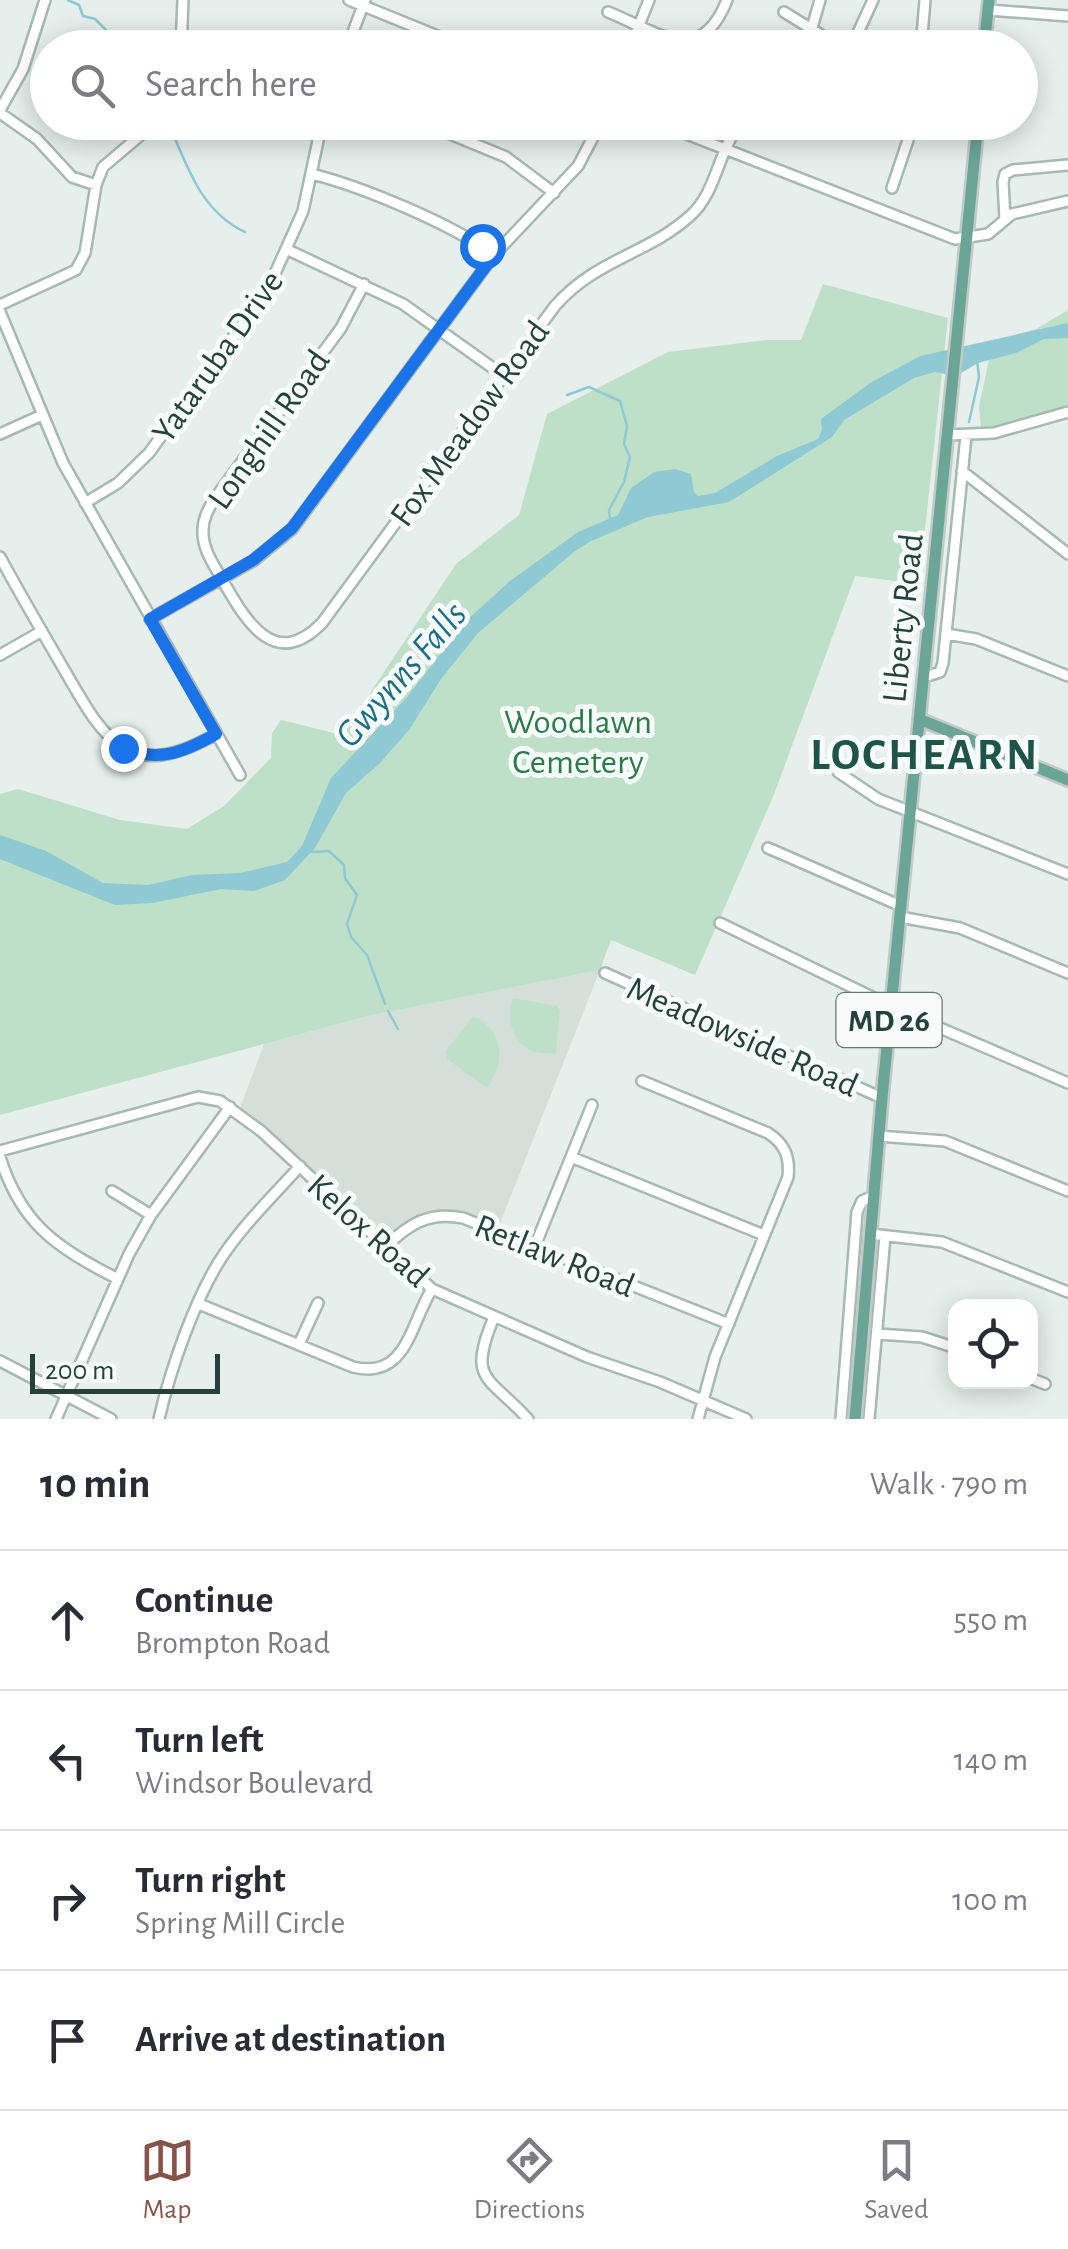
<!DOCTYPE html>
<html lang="en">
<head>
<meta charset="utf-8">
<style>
	body { margin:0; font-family:"Alegreya Sans",sans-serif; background:#f7f7f7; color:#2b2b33 }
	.controls { position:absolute; right:30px; bottom:30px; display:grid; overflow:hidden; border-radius:20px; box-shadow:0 5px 25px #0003 }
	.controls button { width:90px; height:90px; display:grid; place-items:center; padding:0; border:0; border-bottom:2px solid #e1e1e2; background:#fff; color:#2b2b33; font:50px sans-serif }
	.scale { position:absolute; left:30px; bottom:25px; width:190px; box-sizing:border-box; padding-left:10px; border:5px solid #24423a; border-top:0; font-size:28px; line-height:35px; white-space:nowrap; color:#24423a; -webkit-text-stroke:8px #f7fbf9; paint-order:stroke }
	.stop { position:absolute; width:30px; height:30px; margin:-22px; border:8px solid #1a73e8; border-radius:50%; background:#fff }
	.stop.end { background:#1a73e8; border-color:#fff; box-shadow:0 2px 10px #0008 }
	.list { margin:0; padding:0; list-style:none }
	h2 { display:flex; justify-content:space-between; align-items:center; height:130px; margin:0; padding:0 40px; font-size:42px }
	h2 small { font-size:32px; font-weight:400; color:#7c7c81 }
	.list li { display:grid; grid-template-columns:65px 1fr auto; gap:30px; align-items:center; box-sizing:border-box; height:140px; padding:0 40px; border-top:2px solid #e1e1e2 }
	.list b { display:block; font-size:38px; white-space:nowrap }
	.list p { margin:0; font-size:32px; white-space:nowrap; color:#7c7c81 }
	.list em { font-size:32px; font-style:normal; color:#7c7c81 }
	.icon { flex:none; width:55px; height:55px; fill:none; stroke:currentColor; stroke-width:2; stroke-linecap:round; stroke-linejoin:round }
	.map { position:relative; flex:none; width:1068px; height:1419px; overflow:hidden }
	.search { position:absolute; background:#fff; box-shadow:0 5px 25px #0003; left:30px; right:30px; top:30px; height:110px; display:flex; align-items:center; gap:25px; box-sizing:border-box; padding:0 35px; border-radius:55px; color:#7c7c81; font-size:38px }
	.sheet { height:690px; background:#fff }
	nav { display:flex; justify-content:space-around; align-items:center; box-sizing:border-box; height:140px; border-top:2px solid #e1e1e2; background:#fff; font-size:28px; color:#7c7c81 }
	nav a { display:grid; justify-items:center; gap:5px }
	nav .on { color:#855347 }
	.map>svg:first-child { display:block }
	.built { fill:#d4dfda }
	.green { fill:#bfe0c8 }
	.water { fill:#8ec9d4 }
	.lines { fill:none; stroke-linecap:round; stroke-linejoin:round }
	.stream { stroke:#8ec9d4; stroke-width:2.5 }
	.minor-casing { stroke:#a8b8b2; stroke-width:14 }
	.major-casing { stroke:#c2cac8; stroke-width:16 }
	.minor { stroke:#fff; stroke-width:9 }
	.major { stroke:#6aa596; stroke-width:11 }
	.route { stroke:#1a73e8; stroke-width:12 }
	.labels { text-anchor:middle; stroke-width:10; stroke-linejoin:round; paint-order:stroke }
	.shield { fill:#f7fbf9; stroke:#637a73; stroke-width:2.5 }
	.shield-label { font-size:32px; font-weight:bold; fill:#24423a }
	.street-label { font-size:35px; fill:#24423a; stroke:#f7fbf9 }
	.park-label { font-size:35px; fill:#2d7a4b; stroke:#f7fbf9 }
	.water-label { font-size:38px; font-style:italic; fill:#1c6f80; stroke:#f7fbf9 }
	.district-label { font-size:45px; font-weight:bold; letter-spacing:2.5px; fill:#1f5548; stroke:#f7fbf9 }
</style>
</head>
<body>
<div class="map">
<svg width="1068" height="1419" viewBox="0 0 1068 1419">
	<rect width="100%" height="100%" fill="#e6efeb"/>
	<path class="built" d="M600,970L499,1226L458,1211L437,1210L412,1218L389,1236L380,1237L286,1146L240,1108L264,1044L368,1016Z"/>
	<path class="green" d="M823,284L948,318L919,584L855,576L773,797L695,975L611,940L600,970L368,1016L0,1115V794L18,789L120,820L187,829L224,806L271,758L272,733L281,720L342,735L456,564L519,515L547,414L668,352L767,340H801Z
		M1068,310V405L1001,426L981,428L979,406L993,341L1036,329Z
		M513,998L557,1006L560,1010L556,1053C520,1058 503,1029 513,998Z
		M473,1016C504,1029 506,1063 487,1088L447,1059L446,1051Z"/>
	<path class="water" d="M1068,323V338L1044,339L1016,353L978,363L961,373L949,375L935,372L914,378L844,420L832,437L729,502L648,517L591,541L575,551L478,633L441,679L409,730L380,763L346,793L315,848L285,880L254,891L221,889L152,903L115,905L0,859V835L46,851L103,883L148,885L192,875L240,873L287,862L302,846L331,778L407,697L466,621L510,581L578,532L618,515L631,488L654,472L675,469L691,474L694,492L698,496L715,493L777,456L818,439L822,430L821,419L870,383L920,356Z"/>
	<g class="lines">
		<path class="stream" d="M68,0L79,5L83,16L95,19L124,48
			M168,122C187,165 200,211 245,232
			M567,395L589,387L620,401L627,426L624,444L630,457L624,482L609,510L610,519
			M969,422L979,377L977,360
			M312,852L329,851L344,865L345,878L357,895L347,924L351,937L367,955L385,1004
			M388,1011L398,1029"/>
		<g class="minor-casing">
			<path id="minor" d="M349,0L467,48
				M988,10L1068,16
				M608,12C658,32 700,69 727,0
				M784,12L842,48
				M811,31L820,0
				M181,48L183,0
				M347,48L365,0
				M630,48L649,0
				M851,48L873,0
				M921,48L925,0
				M0,110L23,69L45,0
				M0,113L37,139L72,177L96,185
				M421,122L506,157L554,193
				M656,122L955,239L988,234L1012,214L1068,201
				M776,122L794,129L797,122
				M312,174C363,187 452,224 494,255
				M892,188L914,122
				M1005,219L1003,182L1005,174L1013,170L1068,165
				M288,250L403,304L504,376
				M364,284L341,328L213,501C208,510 203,519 203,530C202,549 214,565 223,581C245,619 274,672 322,623L555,306C596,259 648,254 690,216C718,191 717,150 742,122
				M0,305L76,270L85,253L96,185L103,167L156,122
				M0,312L63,463L240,775
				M0,434L42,415
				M948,435L994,433L1068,412
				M962,471L1068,554
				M85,503L118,483L149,453L268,289L303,211L322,122
				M0,557C20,594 41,630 62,666C104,739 127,785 216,734
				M150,619L253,561L292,529L494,255L578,166L601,122
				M946,634L976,639L1068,676
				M0,655L42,631
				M924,677L940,672L943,663L966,436
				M838,772L878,799L1068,874
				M768,848L901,906
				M900,917L960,928L1068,973
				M720,923L903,1012L1068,1083
				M605,973L882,1098
				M642,1081L768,1133C785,1144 790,1157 788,1177L715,1357L698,1419
				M878,1136L945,1141L1068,1191
				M0,1151L198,1097L220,1101L261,1131L432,1289L587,1357L660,1382L746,1419
				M0,1157C21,1224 56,1247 116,1278
				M571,1157L764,1235
				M112,1191L151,1215
				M870,1234L942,1242L1068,1292
				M535,1246L592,1105
				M385,1247C409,1224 429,1211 463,1218L729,1324
				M199,1304L353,1367C407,1380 410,1324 432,1289
				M494,1317C467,1382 488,1375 528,1419
				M877,1334L922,1337L956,1348
				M299,1344L318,1303
				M0,1361L111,1419
				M1030,1378L1045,1384
				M56,1419L129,1254L151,1215L230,1107
				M159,1419C170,1370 196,1295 224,1254C246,1222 274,1195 300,1166
				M841,1419L857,1212L862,1201L874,1196
				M869,1419L885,1236"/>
		</g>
		<g class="major-casing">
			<path id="major" d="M984,48L989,0
				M919,719L1068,780
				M855,1419L882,1098L978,122"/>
		</g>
		<use href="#minor" class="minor"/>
		<use href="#major" class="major"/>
	</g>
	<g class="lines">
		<path class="route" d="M123,748C159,763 184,752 216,734L150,619L253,560L292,528L494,255L482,246"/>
	</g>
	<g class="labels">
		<rect class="shield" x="836.5" y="993" width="105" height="54" rx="8"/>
		<g class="shield-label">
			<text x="889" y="1031">MD 26</text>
		</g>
		<g class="street-label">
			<text transform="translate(217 356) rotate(-55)" y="12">Yataruba Drive</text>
			<text transform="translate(469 423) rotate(-54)" y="12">Fox Meadow Road</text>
			<text transform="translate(268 429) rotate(-55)" y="12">Longhill Road</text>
			<text transform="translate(902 618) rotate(-84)" y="12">Liberty Road</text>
			<text transform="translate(743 1036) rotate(24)" y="12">Meadowside Road</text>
			<text transform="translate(369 1230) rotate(42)" y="12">Kelox Road</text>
			<text transform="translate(555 1255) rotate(22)" y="12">Retlaw Road</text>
		</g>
		<g class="park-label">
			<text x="578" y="733">Woodlawn<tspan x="578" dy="40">Cemetery</tspan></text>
		</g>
		<g class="water-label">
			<text transform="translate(400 674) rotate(-49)" y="13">Gwynns Falls</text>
		</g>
		<g class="district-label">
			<text x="925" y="769">LOCHEARN</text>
		</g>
	</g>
</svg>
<div class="controls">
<button><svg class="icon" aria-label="locate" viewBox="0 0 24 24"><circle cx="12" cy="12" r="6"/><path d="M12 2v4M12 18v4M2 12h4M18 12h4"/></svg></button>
</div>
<div class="scale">200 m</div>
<div class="stop" style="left:482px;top:246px"></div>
<div class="stop end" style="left:123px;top:748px"></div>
<div class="search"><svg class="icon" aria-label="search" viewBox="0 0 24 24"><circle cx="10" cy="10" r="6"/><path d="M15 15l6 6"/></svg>Search here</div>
</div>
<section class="sheet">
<h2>10 min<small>Walk · 790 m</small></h2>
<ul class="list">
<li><svg class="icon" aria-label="ahead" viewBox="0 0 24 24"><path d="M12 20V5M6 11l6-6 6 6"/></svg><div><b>Continue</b><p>Brompton Road</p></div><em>550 m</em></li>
<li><svg class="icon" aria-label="left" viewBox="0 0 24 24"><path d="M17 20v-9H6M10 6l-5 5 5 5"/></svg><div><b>Turn left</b><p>Windsor Boulevard</p></div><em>140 m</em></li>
<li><svg class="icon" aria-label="right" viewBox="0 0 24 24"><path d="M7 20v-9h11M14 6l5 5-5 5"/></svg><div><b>Turn right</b><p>Spring Mill Circle</p></div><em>100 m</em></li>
<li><svg class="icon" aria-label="arrive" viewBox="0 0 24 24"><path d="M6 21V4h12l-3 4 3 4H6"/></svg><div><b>Arrive at destination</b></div></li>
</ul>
</section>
<nav>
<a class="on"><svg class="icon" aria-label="map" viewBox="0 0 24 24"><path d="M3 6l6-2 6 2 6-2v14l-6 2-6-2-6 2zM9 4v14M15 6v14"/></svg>Map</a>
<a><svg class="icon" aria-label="directions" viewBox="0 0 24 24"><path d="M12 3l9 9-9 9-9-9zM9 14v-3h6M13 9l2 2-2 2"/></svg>Directions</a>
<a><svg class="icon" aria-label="saved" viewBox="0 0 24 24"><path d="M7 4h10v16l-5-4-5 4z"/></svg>Saved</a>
</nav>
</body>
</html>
